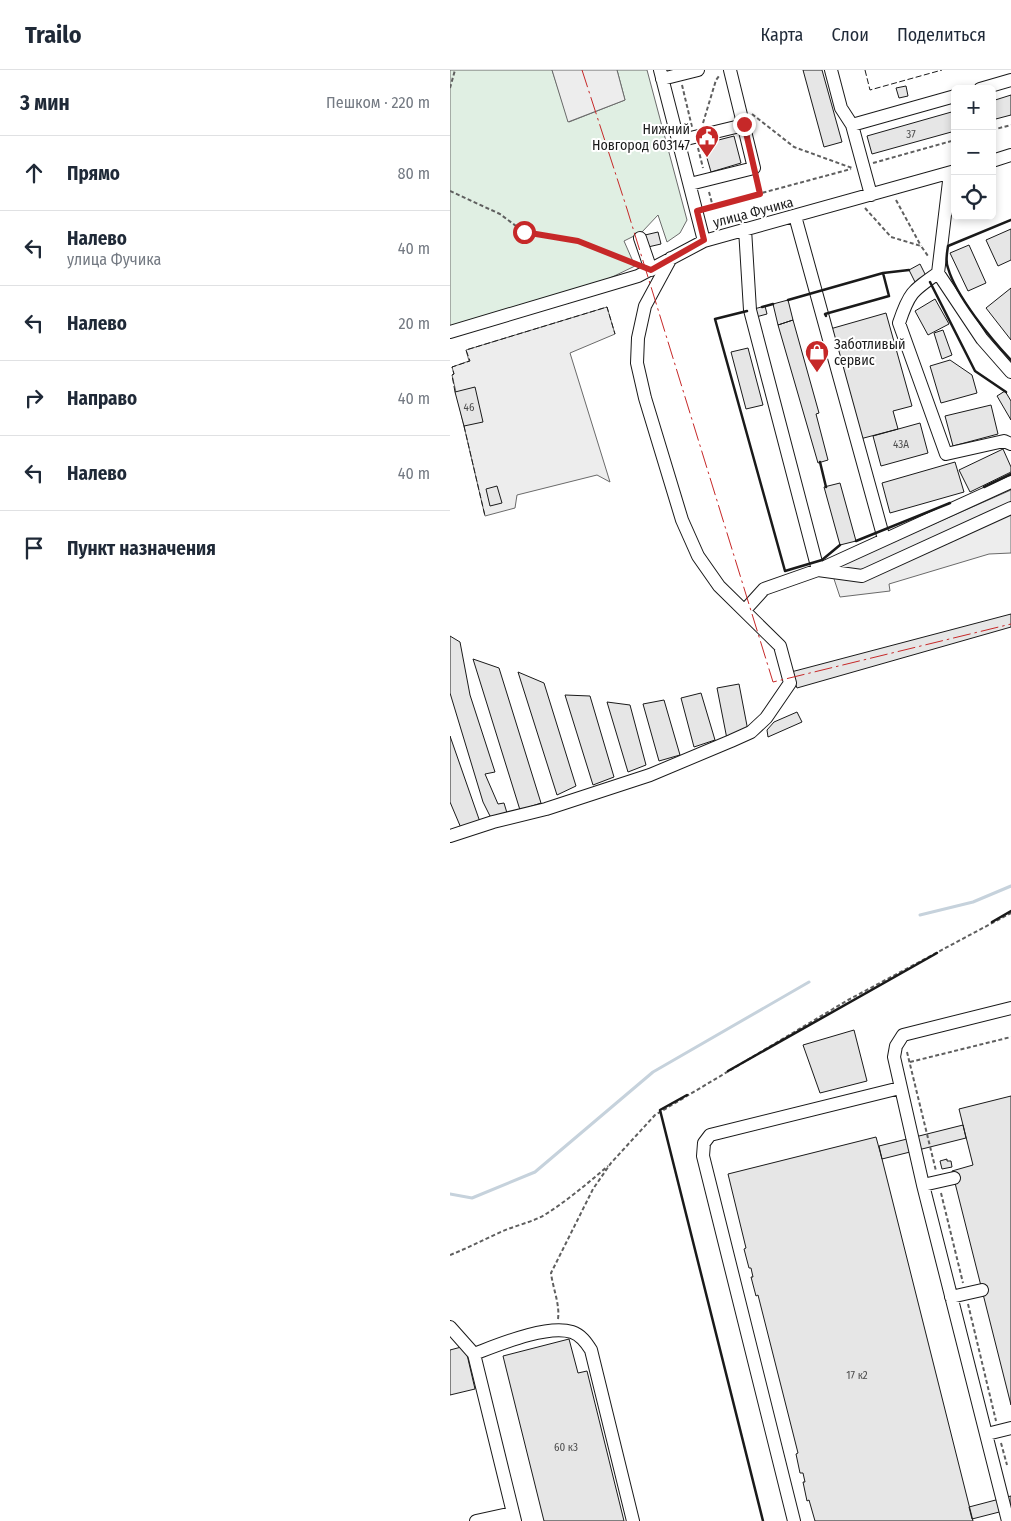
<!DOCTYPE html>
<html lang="ru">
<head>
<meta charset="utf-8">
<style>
	body { margin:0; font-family:"Fira Sans Condensed",sans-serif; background:#f6f6f7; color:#1f2937 }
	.controls { position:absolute; right:15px; top:15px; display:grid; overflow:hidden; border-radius:8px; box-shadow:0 2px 8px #0003 }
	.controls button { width:45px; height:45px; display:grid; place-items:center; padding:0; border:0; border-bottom:1px solid #e0e1e3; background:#fff; color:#1f2937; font:25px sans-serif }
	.stop { position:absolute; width:15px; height:15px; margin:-11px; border:4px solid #c62828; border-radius:50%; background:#fff }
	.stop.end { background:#c62828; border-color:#fff; box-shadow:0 1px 5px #0008 }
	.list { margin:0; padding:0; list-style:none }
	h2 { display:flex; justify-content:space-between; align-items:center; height:65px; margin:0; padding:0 20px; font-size:21px }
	h2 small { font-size:16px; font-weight:400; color:#747a83 }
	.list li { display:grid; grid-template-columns:32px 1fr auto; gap:15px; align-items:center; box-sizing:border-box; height:75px; padding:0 20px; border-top:1px solid #e0e1e3 }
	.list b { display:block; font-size:19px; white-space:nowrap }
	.list p { margin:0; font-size:16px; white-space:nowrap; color:#747a83 }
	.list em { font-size:16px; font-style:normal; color:#747a83 }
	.icon { flex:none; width:28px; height:28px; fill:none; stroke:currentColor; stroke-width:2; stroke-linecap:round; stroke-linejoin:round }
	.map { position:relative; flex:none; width:561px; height:1451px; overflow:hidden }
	header { display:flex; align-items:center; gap:30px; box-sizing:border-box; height:70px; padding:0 25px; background:#fff; border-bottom:1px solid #e0e1e3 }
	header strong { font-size:24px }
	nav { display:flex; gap:28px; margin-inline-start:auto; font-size:18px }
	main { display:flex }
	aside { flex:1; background:#fff }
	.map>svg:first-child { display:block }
	.green { fill:#e0efe3; stroke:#6a6a6a }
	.parking { fill:#ededed; stroke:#6a6a6a }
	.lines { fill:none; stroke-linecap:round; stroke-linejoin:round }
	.stream { stroke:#c6d2dc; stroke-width:3 }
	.building { fill:#e6e6e6; stroke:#1a1a1a }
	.minor-casing { stroke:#1a1a1a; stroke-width:14 }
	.path { stroke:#5f5f5f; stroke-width:2; stroke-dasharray:4 2.5; stroke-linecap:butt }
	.minor { stroke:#fff; stroke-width:12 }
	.fence { stroke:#1a1a1a; stroke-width:1; stroke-dasharray:6 2.5; stroke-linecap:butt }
	.wall { stroke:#1a1a1a; stroke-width:2.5 }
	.power { stroke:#c62828; stroke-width:1; stroke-dasharray:18 4 2.5 4; stroke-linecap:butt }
	.route { stroke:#c62828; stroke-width:6 }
	.labels { text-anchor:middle; stroke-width:4; stroke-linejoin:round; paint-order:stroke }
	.number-label { font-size:11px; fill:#4d4d4d }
	.poi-label { font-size:14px; fill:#1a1a1a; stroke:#fff; text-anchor:end }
	.street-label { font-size:14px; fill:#1a1a1a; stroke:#fff }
</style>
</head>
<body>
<header>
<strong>Trailo</strong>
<nav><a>Карта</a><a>Слои</a><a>Поделиться</a></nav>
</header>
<main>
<aside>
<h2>3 мин<small>Пешком · 220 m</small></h2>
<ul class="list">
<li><svg class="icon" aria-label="ahead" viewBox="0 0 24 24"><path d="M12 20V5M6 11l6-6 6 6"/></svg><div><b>Прямо</b></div><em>80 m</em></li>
<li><svg class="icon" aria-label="left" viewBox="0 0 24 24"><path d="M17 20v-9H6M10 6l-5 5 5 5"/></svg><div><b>Налево</b><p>улица Фучика</p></div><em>40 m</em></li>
<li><svg class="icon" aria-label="left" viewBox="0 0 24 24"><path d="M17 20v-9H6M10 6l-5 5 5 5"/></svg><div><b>Налево</b></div><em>20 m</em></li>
<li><svg class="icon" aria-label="right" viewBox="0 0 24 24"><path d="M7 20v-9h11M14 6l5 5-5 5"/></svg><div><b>Направо</b></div><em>40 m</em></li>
<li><svg class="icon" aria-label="left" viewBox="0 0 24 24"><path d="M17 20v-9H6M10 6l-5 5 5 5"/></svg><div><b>Налево</b></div><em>40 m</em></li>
<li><svg class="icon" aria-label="arrive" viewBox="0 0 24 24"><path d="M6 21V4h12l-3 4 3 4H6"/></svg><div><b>Пункт назначения</b></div></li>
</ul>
</aside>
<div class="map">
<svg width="561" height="1451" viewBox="0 0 561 1451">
	<rect width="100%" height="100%" fill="#fff"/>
	<path class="green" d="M0,0H102L119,52L175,30L167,0H197L237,150L230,163L217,172L208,145L192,162L174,171L185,196L133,221L0,256Z"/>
	<path class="parking" d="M102,0H167L175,30L118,52Z
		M157,237L165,264L120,283L160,412L147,405L67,425L65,438L35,446L2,305L4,304L2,297L19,291L16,280Z
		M561,420V483L539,484L439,514L440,521L390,527L383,506L386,497Z"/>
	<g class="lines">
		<path class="stream" d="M470,845L523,832L561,816
			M0,1124L22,1128L85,1102L203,1002L359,912"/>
	</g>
	<path class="building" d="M353,0H372L392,72L374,77Z
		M456,16L458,26L449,28L446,18Z
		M561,25V45L542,50V31Z
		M505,41V61L422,84L417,66Z
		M284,66L291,93L261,102L253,74Z
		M561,159V190L548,196L536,170Z
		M208,162L211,174L198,177L195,165Z
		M519,175L536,213L518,221L500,183Z
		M470,194L476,206L465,212L459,200Z
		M561,218V270L536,238Z
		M485,229L499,254L478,265L465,241Z
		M338,230L343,250L328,255L323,234Z
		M315,236L317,244L306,247L304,239Z
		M436,243L462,336L443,341L448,359L410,369L380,259Z
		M343,250L369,343L366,344L378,390L368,393L328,255Z
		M493,260L502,285L492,289L484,263Z
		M298,278L313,335L296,339L281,282Z
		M500,290L522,305L527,323L491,333L480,296Z
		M25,317L33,352L14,356L5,322Z
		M555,321L561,331V350L547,326Z
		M541,335L548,364L503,376L495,346Z
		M470,353L478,383L431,396L423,366Z
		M553,379L561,397V402L520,422L509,400Z
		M505,392L514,422L440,443L432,413Z
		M390,413L406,471L390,475L374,417Z
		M47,416L52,433L40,436L36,419Z
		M561,544V557L347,618L341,602Z
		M0,566L10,572L20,625L45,702L35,704L48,734L54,733L57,743L42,750L33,732L0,623Z
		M23,589L49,598L91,733L70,740Z
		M68,602L94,613L126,716L107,725Z
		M289,614L298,661L277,669L267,618Z
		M251,623L265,670L244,677L231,628Z
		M115,625L140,626L164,707L143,715Z
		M214,630L230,685L209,691L193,634Z
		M157,632L180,635L196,695L178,702Z
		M347,642L352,652L318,667L317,660L324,652Z
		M0,666L30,752L11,758L0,732Z
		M404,960L417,1011L370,1023L353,975Z
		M561,1026V1335L502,1101L523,1095L509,1039Z
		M513,1055L516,1068L432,1089L429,1076Z
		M426,1067L432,1089L523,1451H365L359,1430L357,1431L353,1412H355L353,1403H350L346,1384L348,1383L308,1225L306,1226L301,1207H303L301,1198H299L294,1179L296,1178L278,1104Z
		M497,1089V1091H501L502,1097L492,1099L490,1091Z
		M119,1269L128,1303L137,1301L174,1451H94L53,1286Z
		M15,1276L25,1319L0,1325V1280Z
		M561,1426V1439L522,1449L519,1437Z"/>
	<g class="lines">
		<g class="minor-casing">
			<path id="minor" d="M210,0L254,171
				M381,0L391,38L402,55
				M212,9L248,0
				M530,19L561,10
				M228,71L294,55
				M542,91L561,85
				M500,103L488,203L532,269L561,302
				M240,114L304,98L280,0
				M421,125L402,55L505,26
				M345,146L434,469
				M295,159L300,240L368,500L412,506L561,438
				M190,168L201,200
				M488,203C462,221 459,223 449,253L496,384L554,371L561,374
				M0,262L188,206L254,171L505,101
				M295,540L314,519L368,500L561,412
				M0,766L43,752L96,739L200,705L281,671L301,662L316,648L340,613L330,576L269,516L248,486L232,450L195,328L187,293L188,268L195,236L221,188
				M473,1115L504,1108
				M501,1227L532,1220
				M0,1257L24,1284L65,1451
				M24,1284C48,1275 97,1254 122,1262C131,1265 136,1272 141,1280L183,1451
				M537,1364L561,1358
				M26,1451L63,1443
				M344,1451L253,1086L254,1073L260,1065L450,1018
				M558,1451L473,1115L444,987L446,976L453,965L561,938"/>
		</g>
		<path class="path" d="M232,15L242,57
			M0,18L5,0
			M302,44L344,77L402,98
			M253,53L266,10L269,6
			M542,60L561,55
			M248,78L253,98
			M423,93L505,70
			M307,109L310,124
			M0,121L50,144L74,162L128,171L186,194
			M259,122L263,137
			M446,130L471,176
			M256,138L401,99
			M415,138L441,167L471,176L478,186
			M457,982L486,1101
			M460,992L561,967
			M491,1123L513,1213
			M0,1185C18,1178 35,1169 53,1161C67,1155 83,1152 96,1144C118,1130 138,1113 158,1096
			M518,1234L546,1351
			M108,1249C110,1234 103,1219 101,1203L143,1119L161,1093L205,1045L398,930L561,843
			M551,1373L557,1395"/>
		<use href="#minor" class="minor"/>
		<path class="fence" d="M415,0L420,20L492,0
			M5,322L2,305L4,304L2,297L20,291L16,280L157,237L165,264
			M14,356L35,446"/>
		<path class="wall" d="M561,150L498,176C497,184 495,191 498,198C506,226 541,269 561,290
			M480,212L525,301L556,322
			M338,230L433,203L459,200
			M312,237L323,234
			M297,241L265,249L335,501L372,490L390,475
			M376,246L375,244L439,226L433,203
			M370,392L376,417
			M534,417L561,404
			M406,471L500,433
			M542,852L561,841
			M278,1001L487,883
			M237,1025L210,1040L313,1451"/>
		<path class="power" d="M132,0L177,139L323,612L561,554"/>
	</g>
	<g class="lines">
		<path class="route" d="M74,162L128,171L201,200L254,170L247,141L310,124L294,54"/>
	</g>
	<defs>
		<g id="civic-pin" transform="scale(1.25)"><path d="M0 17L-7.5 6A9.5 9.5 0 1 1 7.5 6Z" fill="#c62828" stroke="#fff"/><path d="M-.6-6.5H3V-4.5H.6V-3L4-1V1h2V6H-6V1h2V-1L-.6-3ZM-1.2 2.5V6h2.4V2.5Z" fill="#fff"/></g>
		<g id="shop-pin" transform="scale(1.25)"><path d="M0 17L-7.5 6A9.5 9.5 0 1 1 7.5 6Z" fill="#c62828" stroke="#fff"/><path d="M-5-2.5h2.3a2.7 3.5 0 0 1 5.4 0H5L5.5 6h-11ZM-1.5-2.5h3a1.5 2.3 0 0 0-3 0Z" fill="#fff"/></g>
	</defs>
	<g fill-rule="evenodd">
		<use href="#civic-pin" x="257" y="67"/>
		<use href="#shop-pin" x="367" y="282"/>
	</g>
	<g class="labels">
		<g class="number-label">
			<text x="461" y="68">37</text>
			<text x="19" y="341">46</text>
			<text x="451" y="378">43А</text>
			<text x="407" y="1309">17 к2</text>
			<text x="116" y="1381">60 к3</text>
		</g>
		<g class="poi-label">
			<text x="240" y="64">Нижний<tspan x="240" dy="16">Новгород 603147</tspan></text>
			<text x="384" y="279" text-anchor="start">Заботливый<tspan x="384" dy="16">сервис</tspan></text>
		</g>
		<g class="street-label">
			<text transform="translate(303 142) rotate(-15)" y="5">улица Фучика</text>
		</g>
	</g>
</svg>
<div class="controls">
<button>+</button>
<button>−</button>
<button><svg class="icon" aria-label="locate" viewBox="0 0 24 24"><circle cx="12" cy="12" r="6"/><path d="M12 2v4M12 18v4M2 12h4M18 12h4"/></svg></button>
</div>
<div class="stop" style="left:74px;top:162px"></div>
<div class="stop end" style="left:294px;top:54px"></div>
</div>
</main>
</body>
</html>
